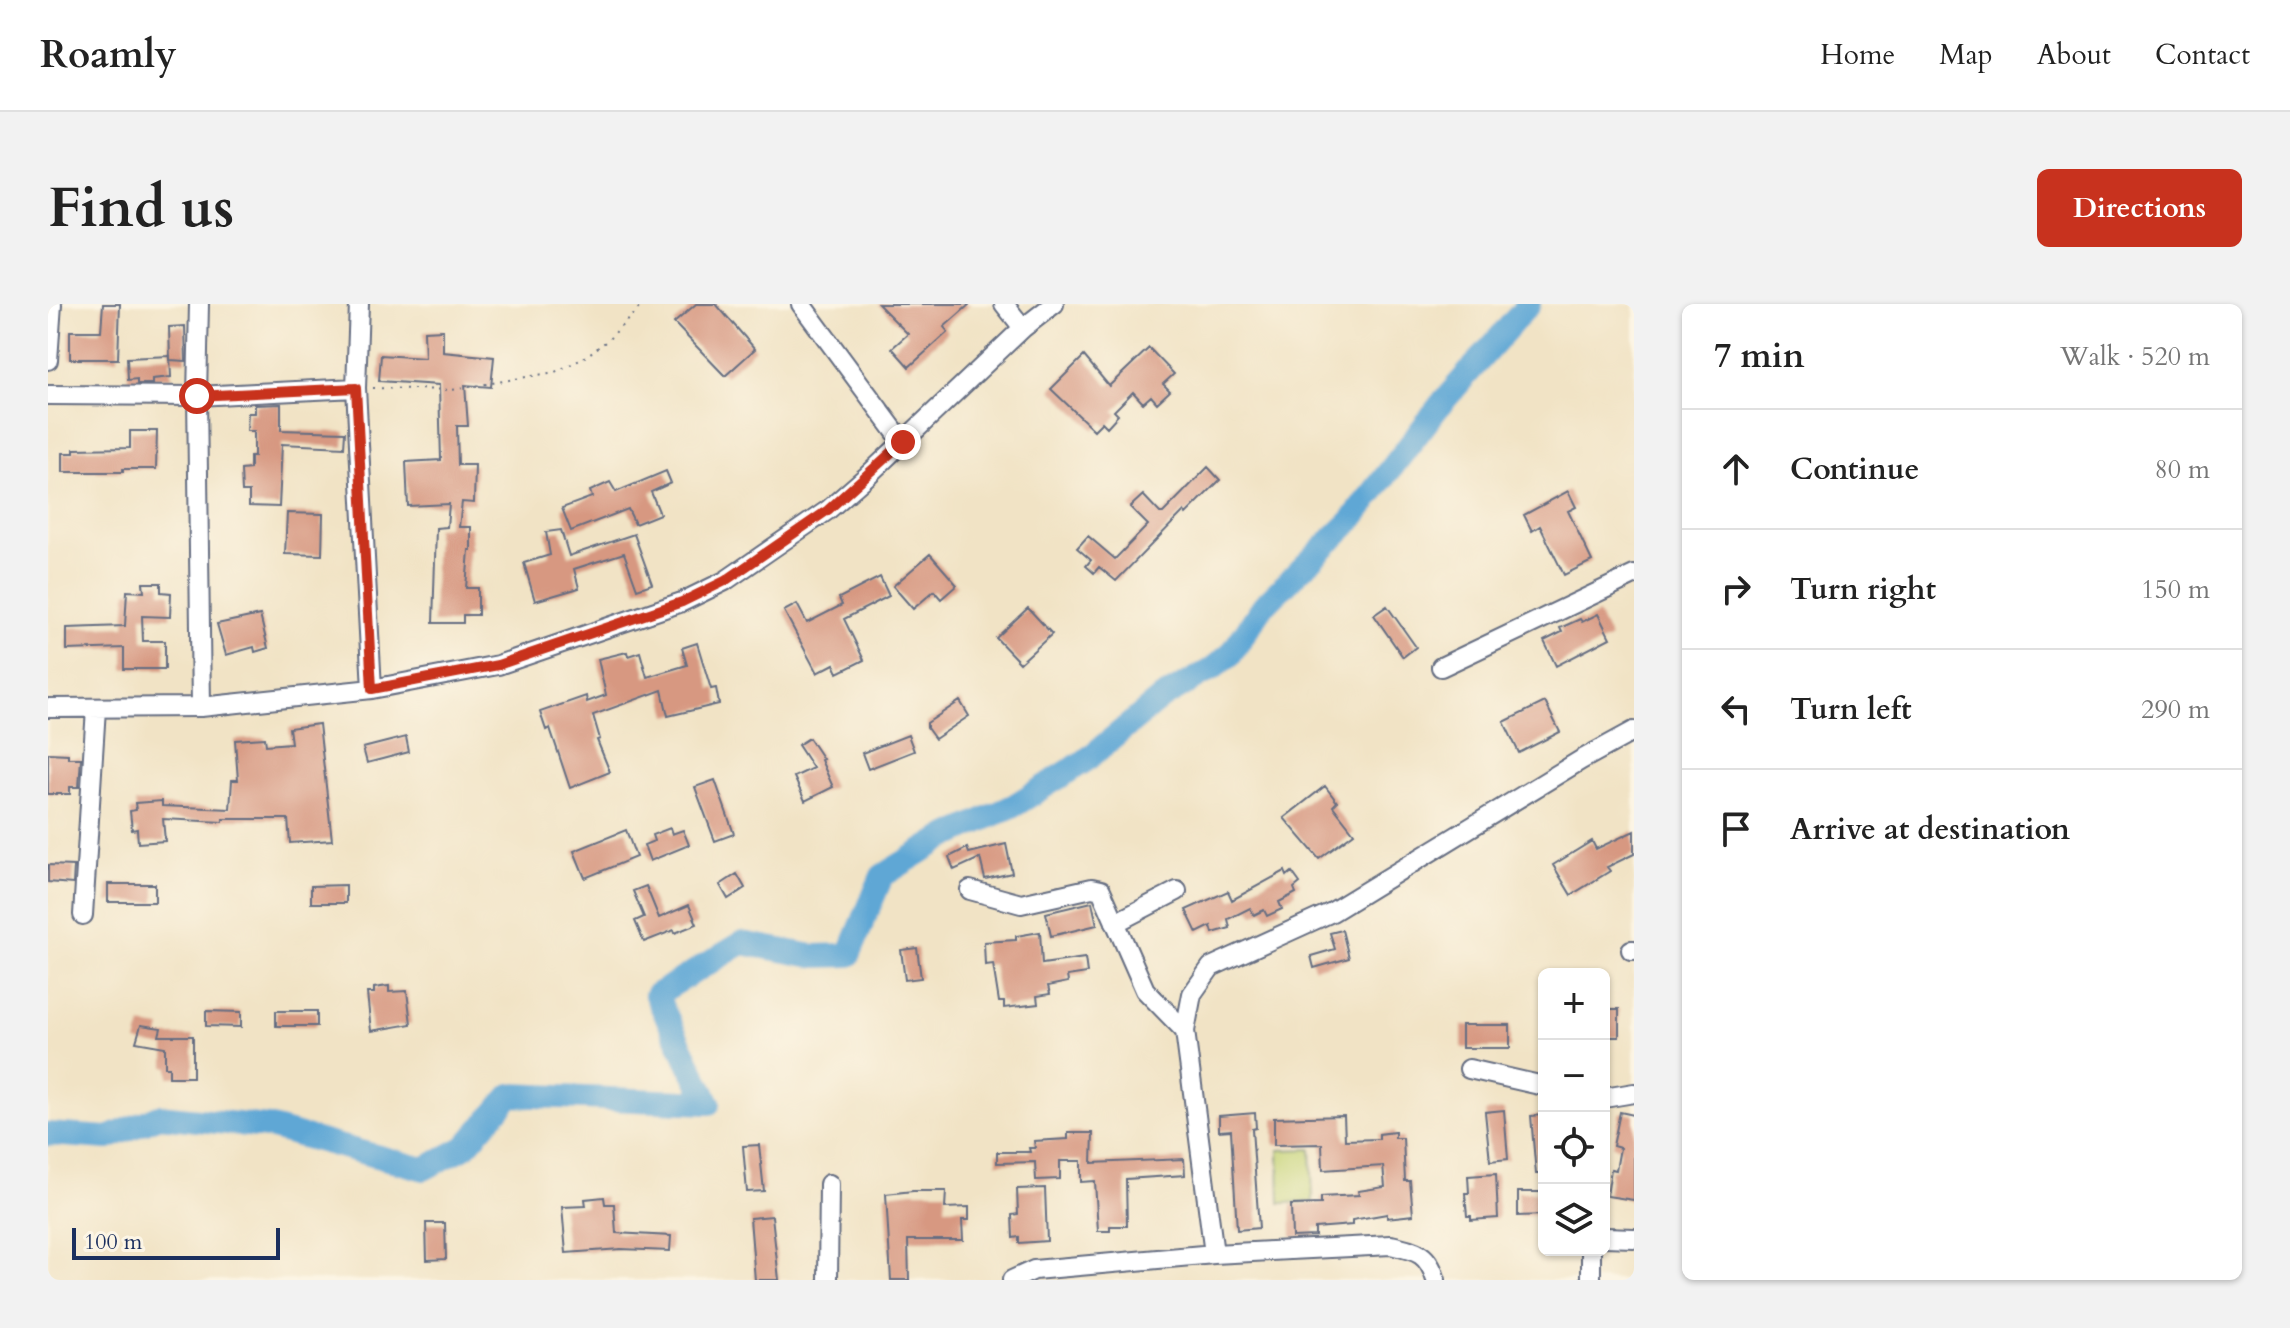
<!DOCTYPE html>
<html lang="en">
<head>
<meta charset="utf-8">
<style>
	body { margin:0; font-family:Cardo,serif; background:#f2f2f2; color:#222 }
	.controls { position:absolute; right:24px; bottom:24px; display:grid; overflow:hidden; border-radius:12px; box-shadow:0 2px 6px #0004 }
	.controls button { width:72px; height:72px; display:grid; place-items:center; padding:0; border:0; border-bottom:2px solid #e0e0e0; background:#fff; color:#222; font:40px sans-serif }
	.scale { position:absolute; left:24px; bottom:20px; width:208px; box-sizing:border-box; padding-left:8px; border:4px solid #1b2f5e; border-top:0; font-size:22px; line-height:28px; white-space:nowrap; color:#1b2f5e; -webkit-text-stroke:6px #fcf5e5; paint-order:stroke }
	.stop { position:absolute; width:24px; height:24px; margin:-18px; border:6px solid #c8321e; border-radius:50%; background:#fff }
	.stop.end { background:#c8321e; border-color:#fff; box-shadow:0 2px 8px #0008 }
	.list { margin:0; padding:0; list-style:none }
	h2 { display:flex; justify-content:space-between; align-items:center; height:104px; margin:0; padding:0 32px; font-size:34px }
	h2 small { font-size:26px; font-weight:400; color:#767676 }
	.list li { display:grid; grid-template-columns:52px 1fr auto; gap:24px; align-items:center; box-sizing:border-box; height:120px; padding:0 32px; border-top:2px solid #e0e0e0 }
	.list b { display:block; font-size:30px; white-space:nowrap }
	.list em { font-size:26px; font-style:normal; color:#767676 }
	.icon { flex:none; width:44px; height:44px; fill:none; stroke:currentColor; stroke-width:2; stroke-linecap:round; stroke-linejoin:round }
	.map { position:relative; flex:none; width:1586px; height:976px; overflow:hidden; border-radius:12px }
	header { display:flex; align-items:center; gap:48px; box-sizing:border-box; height:112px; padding:0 40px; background:#fff; border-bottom:2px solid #e0e0e0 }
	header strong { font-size:38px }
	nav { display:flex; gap:44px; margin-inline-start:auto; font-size:28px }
	.intro { display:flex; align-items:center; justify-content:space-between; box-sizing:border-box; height:192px; padding:0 48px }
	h1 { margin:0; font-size:56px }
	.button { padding:20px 36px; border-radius:12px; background:#c8321e; color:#fff; font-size:28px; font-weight:700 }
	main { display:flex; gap:48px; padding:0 48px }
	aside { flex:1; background:#fff; border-radius:12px; box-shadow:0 2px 6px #0004 }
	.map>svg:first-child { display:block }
	.green { fill:#c4d375; stroke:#70816a; stroke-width:2 }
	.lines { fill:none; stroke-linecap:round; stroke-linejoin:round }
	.river { stroke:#5ea7d5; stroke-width:24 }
	.building { fill:#d79881 }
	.minor-casing { stroke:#666e82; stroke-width:22 }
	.path { stroke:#666e82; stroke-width:2; stroke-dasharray:2 6; stroke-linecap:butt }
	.minor { stroke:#fff; stroke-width:18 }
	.route { stroke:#c8321e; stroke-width:10 }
</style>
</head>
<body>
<header>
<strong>Roamly</strong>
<nav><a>Home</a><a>Map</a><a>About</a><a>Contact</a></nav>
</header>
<div class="intro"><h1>Find us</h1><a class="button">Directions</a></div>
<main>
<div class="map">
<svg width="1586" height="976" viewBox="0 0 1586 976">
	<rect width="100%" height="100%" fill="#fcf5e5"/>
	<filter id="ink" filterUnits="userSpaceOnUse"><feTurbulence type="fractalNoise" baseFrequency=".0125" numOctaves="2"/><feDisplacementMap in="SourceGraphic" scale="16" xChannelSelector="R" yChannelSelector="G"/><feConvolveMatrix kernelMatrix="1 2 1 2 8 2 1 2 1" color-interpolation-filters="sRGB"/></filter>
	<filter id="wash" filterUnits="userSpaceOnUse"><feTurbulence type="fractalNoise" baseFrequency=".006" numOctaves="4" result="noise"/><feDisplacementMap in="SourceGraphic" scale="32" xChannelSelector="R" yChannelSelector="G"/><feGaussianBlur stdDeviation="1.8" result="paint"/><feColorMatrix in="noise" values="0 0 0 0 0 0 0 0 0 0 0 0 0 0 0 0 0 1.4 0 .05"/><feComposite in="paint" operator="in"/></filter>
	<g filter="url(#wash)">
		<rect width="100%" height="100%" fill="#f1e3c5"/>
		<path class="green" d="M1263,845L1265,898L1232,899L1231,846Z"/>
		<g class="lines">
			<path class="river" d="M0,830L60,834L111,812L220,823L376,865L417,843L463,791L661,799L608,691L694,639L765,652L801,651L834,572L892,536L967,501L1037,457L1111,396L1164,365L1183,350L1215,302L1303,217L1392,101L1481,0"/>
		</g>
		<g id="blocks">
			<path class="building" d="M55,0H72L70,55H22V27H53Z
				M648,0H668L707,45L677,72L626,19Z
				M830,0H922L896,23L900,28L861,63L844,44L860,30Z
				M137,22L138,57L122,56L121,23Z
				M395,26V48L446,53L443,83L417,81L420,122H409L410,161H427L426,199L414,198L411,223H423V246H421L418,284H430V311H415V319H385L388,224L399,223L401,200L360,202L358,158L393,156L391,81L331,77L333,51L377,54L376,27Z
				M1101,44L1126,70L1115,80L1122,87L1109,99L1103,92L1095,99L1085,88L1066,107L1070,111L1059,123L1054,118L1046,126L1003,85L1036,52L1061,82Z
				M122,52L123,73L104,75V80H89V75L80,76L79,54Z
				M233,100V126L297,128L296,143L234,140L231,203L201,202V188H194L193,166L202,165V152H206V127H199L200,109H207V101Z
				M82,127H109L108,165H75V168H15V149H26V145L82,144Z
				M1160,163L1172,176L1138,210L1136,207L1068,277L1051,263L1046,269L1038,262L1043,256L1029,244L1040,232L1067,255L1100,221L1082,203L1095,191L1112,209H1115Z
				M618,167L623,179L603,188L612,210L587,220L580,205L523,227L514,204L544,193L542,187L562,178L568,188Z
				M1520,187L1528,203L1520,207L1544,257L1516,271L1492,222L1484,227L1476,211Z
				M239,209L275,210L274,251L237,250Z
				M513,226L521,252L586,230L604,280L589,285L576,249L526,265L531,284L487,297L476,259L502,251L498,228Z
				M882,250L909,281L893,295L886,287L865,305L845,282Z
				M832,273L841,292L796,315L816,356L790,369L786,360L769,369L736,307L749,300L759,319L794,301L791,294Z
				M95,279H113V288L123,289L122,313L94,312L95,337H117V365H76V344L19,346V324L77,322L79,287L96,288Z
				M1339,302L1368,343L1355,353L1326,311Z
				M980,304L1004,330L972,359L948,334Z
				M1550,310L1562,334L1508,362L1496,337L1514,328L1512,324L1532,315L1534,318Z
				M212,311L220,344L207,348L206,343L178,351L169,320Z
				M649,339L663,385L668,384L671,400L620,412L614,386L545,411L552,435L549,436L562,468L522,484L502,424L498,426L492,408L538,392L539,398L558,391L550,355L579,348L580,352L592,348L599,373L639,361L634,344Z
				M912,397L921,412L887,435L879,424V419Z
				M1497,398L1512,428L1471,449L1456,418Z
				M271,420L284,536L242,539L240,515H175V518L115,515L117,537L90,539L89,525L84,526L82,507L88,506L87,499L114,497V502L182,505L184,476H190L187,436L217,434L218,441L243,439L241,424Z
				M860,431L866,447L820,465L814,449Z
				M358,433L361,448L319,459L315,444Z
				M761,434L775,455L773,456L785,483L757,497L746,473L765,464L750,441Z
				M0,449L20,450V454H33L31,483H22V490H0Z
				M667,476L686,530L667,537L647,483Z
				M1277,482L1289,498L1285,502L1306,529L1271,555L1236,514Z
				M622,524L624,530L635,526L641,541L602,557L596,541L606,537L604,531Z
				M578,526L588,553L537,574L526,547Z
				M1586,527V550L1559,563L1562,567L1523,591L1505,561L1544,537L1548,545Z
				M958,540L964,569L937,575L932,554L906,566L901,553L919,544L921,549Z
				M0,561L26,562L25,580L0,578Z
				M1237,567L1239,572L1244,568L1252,579L1246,584L1248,589L1231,598L1234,605L1219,612L1216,606L1206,611L1202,604L1180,615L1182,624L1165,629L1163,622L1149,629L1138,606L1180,587L1184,596Z
				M689,570L697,584L680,595L672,581Z
				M60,580H107V598H60Z
				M298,581V599H263V582Z
				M598,582L611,614L641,601L649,620L627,629L626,626L596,638L587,617L596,613L585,587Z
				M1044,598L1049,621L1003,632L998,609Z
				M1294,626L1301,654L1266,664L1263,652L1287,645L1282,629Z
				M992,628L994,660L1037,654L1039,669L1019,672L1020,678L1000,682L1002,690L989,692L990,700L956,704V698H951L945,660L937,661L936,638L968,636V632Z
				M869,644L873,674L857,676L853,646Z
				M341,682V688L359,687L363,720L323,727L319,689H326V684Z
				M1556,705H1571V733H1556Z
				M158,707L193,708V723L158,722Z
				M228,707H269V722H228Z
				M93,721L113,724L111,732H145V773H121V763H117V743L88,738Z
				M1414,721H1462V744H1414Z
				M1456,806L1460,855L1442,857L1437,808Z
				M1572,808L1586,811V896L1559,892L1563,865L1568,866L1572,844L1565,842Z
				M1207,809L1208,824L1204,825L1211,924L1189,926L1183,826L1171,827V812Z
				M1496,811V870H1488L1483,812Z
				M1296,812L1297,836L1331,835V830L1347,828V834H1355L1357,877H1362L1365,911L1339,914V910L1304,916V921L1267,924V932L1244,933L1243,901L1273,900V893L1311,891L1310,887L1337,883L1335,862L1275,866L1274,840L1226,841V814Z
				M1020,829H1045L1044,859L1136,855L1137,871L1078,875L1079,922H1062V927H1050L1047,877L1033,878V857H1012V875L988,876L987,858L949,859V848H982L981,844H987L986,837L1020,835Z
				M711,841L716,887L699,888L695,842Z
				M1448,870L1450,914L1423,916V912H1419L1417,889H1421L1420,872Z
				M997,884L999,937L971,939V933L965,934L964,911L970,910L969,885Z
				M865,887H898L897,904L921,903V916H914L915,936H860L861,976H843L838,890Z
				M1470,888H1496V911L1470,912Z
				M556,893L557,900H566L568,929L623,932L622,947L573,945L518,949L514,903L538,902L537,895Z
				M724,912L731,976H707L702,914Z
				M378,919H397L398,955L379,956Z"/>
		</g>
	</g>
	<g filter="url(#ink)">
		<use href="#blocks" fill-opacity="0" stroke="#666e82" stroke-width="2"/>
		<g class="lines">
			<g class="minor-casing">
				<path id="minor" d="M311,0L308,84L324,385
					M753,0L855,138
					M956,0L975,24
					M0,56L4,0
					M0,91L149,92L151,0
					M1393,363L1586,271
					M153,403L324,385L450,361L634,298L677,277L780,206L819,172L975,24L1006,0
					M0,404L153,403L149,92L308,84
					M922,586L973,600L1044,584L1053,586L1097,686L1137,727
					M35,611L48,404
					M1067,619L1129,587
					M1583,646H1586
					M1421,765L1496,782
					M1556,794L1586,789
					M1556,933L1586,934
					M1543,946V976
					M1166,950L1137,727L1144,690L1163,663L1284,608L1533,456L1586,427
					M780,976L781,880
					M964,976L986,966L1166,950L1343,941C1369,947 1380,949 1388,976"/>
			</g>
			<path class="path" d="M325,84L404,86L507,68L534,55L560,36L595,0"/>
			<use href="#minor" class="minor"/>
		</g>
	</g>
	<g class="lines" filter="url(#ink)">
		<path class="route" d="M149,92L308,84L324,385L450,361L634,298L677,277L780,206L855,138"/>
	</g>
</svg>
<div class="controls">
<button>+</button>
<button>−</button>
<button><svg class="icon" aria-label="locate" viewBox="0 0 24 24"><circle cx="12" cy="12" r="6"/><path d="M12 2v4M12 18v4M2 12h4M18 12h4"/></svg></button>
<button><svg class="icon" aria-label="layers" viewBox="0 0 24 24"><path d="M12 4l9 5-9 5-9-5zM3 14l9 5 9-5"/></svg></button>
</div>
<div class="scale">100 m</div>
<div class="stop" style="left:149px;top:92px"></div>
<div class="stop end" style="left:855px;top:138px"></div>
</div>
<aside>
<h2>7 min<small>Walk · 520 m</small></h2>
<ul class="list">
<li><svg class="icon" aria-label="ahead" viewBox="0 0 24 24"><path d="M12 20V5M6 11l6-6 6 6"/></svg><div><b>Continue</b></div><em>80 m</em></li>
<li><svg class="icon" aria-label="right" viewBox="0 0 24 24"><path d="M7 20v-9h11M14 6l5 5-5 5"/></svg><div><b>Turn right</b></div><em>150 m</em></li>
<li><svg class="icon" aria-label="left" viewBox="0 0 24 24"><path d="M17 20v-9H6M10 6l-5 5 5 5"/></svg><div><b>Turn left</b></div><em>290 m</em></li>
<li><svg class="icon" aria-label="arrive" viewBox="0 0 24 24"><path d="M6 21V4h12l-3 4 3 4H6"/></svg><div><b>Arrive at destination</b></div></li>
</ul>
</aside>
</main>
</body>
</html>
